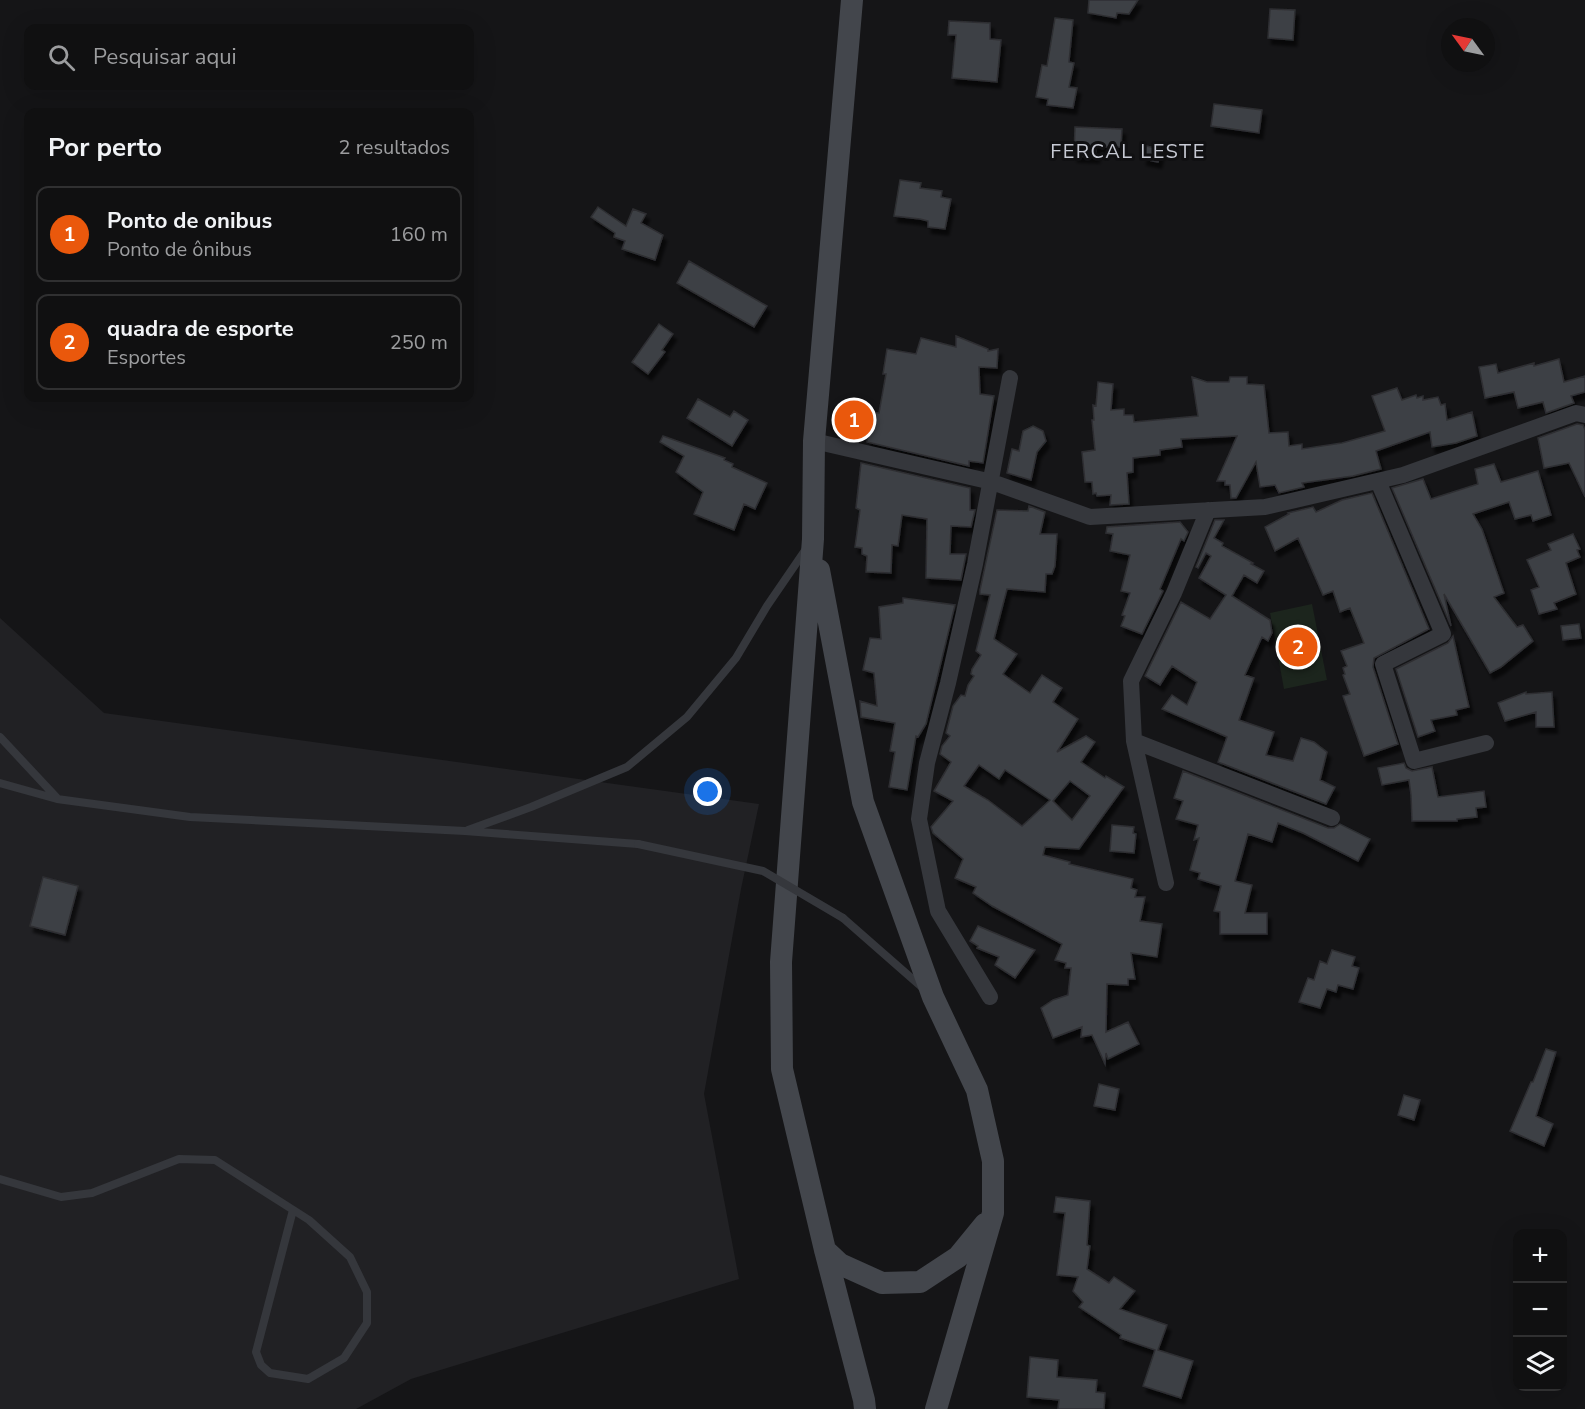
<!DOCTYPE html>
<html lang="pt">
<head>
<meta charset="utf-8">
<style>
	body { margin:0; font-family:"Nunito Sans",sans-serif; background:#19191a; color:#f1f3f6 }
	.controls { position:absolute; right:18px; bottom:18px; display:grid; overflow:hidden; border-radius:12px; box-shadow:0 6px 24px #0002 }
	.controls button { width:54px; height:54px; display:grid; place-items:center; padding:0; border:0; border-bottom:2px solid #303031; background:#101011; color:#f1f3f6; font:30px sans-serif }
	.compass { position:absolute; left:1441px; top:18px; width:54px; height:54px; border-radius:50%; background:#101011; box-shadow:0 6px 24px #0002; rotate:303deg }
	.you { position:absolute; left:708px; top:792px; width:21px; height:21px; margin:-15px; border:4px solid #fff; border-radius:50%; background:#1a73e8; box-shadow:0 0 0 9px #1a73e833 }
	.badge { display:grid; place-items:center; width:39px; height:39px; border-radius:50%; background:#ea580c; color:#fff; font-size:20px; font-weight:700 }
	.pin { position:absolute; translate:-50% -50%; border:3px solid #fff; box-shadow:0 2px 6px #0006 }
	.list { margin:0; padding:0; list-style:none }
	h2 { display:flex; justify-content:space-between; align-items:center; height:78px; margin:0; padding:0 24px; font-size:26px }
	h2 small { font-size:20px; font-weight:400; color:#9c9d9f }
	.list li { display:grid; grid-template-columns:39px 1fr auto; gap:18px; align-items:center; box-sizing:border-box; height:96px; margin:0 12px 12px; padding:0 12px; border:2px solid #303031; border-radius:12px }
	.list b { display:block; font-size:22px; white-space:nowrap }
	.list p { margin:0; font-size:20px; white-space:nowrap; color:#9c9d9f }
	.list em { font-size:20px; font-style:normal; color:#9c9d9f }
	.icon { flex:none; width:33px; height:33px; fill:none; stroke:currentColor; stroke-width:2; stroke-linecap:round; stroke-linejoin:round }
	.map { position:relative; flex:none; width:1585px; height:1409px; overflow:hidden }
	.search { position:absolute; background:#101011; box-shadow:0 6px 24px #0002; left:24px; top:24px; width:450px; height:66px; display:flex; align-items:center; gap:15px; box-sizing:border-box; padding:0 21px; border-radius:12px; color:#9c9d9f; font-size:22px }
	.panel { position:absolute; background:#101011; box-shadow:0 6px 24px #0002; left:24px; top:108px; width:450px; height:294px; border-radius:12px }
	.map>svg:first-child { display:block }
	.built { fill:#212124 }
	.green { fill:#1c251d }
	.building { fill:#3e4044; stroke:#2e2f33; stroke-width:1.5; fill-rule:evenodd; filter:url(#shadow) }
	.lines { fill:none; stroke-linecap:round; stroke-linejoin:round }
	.service { stroke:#35373c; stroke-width:8 }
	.minor { stroke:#35373c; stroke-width:16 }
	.secondary { stroke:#43464c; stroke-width:22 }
	.service-bridge { stroke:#35373c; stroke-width:8 }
	.labels { text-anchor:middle; stroke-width:6; stroke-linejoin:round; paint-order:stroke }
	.neighbourhood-label { font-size:20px; letter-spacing:1.5px; fill:#c7cad4; stroke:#101012 }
</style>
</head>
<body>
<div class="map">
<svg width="1585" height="1409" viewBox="0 0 1585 1409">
	<defs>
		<filter id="shadow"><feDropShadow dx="3.5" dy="6" stdDeviation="1.5" flood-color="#0009"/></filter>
	</defs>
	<rect width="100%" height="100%" fill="#151517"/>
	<path class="built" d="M0,618L104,713L759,804L741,889L704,1094L739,1279L411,1379L356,1409H0Z"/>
	<path class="green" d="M1312,604L1327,680L1284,689L1270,613Z"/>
	<path class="building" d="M1089,0H1138L1129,14L1117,13L1116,18L1088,13Z
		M1270,9L1295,10L1293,40L1268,38Z
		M1055,18L1073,20L1069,62L1074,63L1069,87L1077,88L1073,108L1047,105L1048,99L1036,97L1042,65L1047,66Z
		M949,21L990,23V39L1001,40L997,82L952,78L956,35H948Z
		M1214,104L1262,110L1259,133L1211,126Z
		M1075,127L1122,129L1121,147H1096V157L1074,156Z
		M1146,146L1161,149L1158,162L1143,159Z
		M900,180L921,183L920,188L942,191L941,197L951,199L945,229L928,227V221L920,219L894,216Z
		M598,207L626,226L633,209L646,214L641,223L663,235L655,260L622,249L625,241L614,237L615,233L591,217Z
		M689,261L767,306L754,327L677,283Z
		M659,324L673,334L662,350L665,352L648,374L632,362Z
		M956,336L988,349V351L998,349L997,368L979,367L980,394L994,396L983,463L969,461V466L867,442L871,412L879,413L886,374H883L887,349L916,354L921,338L956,347Z
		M1559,359L1564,382L1585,376V392L1571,396L1574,403L1546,413L1543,402L1518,408L1514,392L1485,398L1479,367L1496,364L1498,373L1534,363V366Z
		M1192,377L1207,382H1229L1230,377H1247V384L1264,385L1269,433L1288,432L1289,446L1302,444V449L1342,443L1385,431L1372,396L1397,388L1402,400L1416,395L1417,398L1423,396V400L1438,397L1441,405L1445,404L1447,420L1472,412L1477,436L1456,443L1432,447L1430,432L1376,451L1381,469L1353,476L1302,483L1304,487L1279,493L1275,485L1260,487L1256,462L1236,498H1231L1230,485H1225V481H1217L1237,436L1181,439L1182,447L1160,450V455L1133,458V472L1127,473L1129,504L1110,505L1111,495L1097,496L1096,493L1093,494L1092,482H1085L1082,452L1095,450L1092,420H1094L1093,405L1096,406L1098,382L1113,384L1111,410L1124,409V415H1133L1134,422L1198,416Z
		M698,399L730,417L734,411L748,420L732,446L687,418Z
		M1577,424L1583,425L1585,430V497L1569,463L1544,468L1538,438Z
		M1033,426L1043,431L1046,441L1037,452L1031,480L1007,473L1012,449L1019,451L1023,431Z
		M663,436L725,458L724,460L733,464L732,467L767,483L755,509L744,504L734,530L694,514L703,492L676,472L684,456L660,442Z
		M861,463L970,488V510H975L971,527L951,526L950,554H966L961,580L926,578L927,519L902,515L898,546L892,545L891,573L866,572L867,556L862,554V548L855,547L860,510L856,508Z
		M1494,464L1501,482L1538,471L1551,515L1533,521L1531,515L1515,519L1509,502L1473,514L1482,529L1504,593L1494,597L1517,627L1523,625L1533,641L1501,667L1490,673L1444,594L1451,626L1392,488L1423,479L1431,499L1478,484L1475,469Z
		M1372,493L1429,629L1374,658L1373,667L1398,744L1364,756L1343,696L1350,694L1343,675L1345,674L1343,668L1347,666L1341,651L1364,643L1350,608L1340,612L1333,591L1323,595L1298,538L1275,551L1265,527L1289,514L1288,513L1313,507L1316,512L1342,500Z
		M1029,506L1045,512L1040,534H1057L1055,566L1052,574H1046L1045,592L1007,589L994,639L1017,654L1003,674L1030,693L1042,675L1062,688L1053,702L1078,719L1057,752L1086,736L1095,742L1081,762L1105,778L1106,776L1124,787L1079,849L1045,847L1043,855L1070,862L1069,864L1133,879L1131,888L1137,890L1135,897H1145L1140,921L1162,924L1157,957L1131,953L1135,979H1128V985L1107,984L1106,1032L1128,1022L1139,1044L1108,1059L1106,1053L1105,1064L1092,1035L1081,1037L1082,1027L1053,1038L1041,1008L1053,1000L1068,995L1071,968H1065L1066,963L1055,960L1062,944L992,906L973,893L976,887L955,878L963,859L933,833L931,827L953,801L934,791L951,762L940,754L942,746L950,736L946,733L953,706L961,695L965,696L968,685L974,676L971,674L972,669L981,655L976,651L990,595L980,594V590L997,510L1028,511ZM979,765L999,779L1005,770L1050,800L1022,826L988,800L964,786ZM1070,781L1090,796L1072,820L1053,801Z
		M1215,520H1224L1214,538L1223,543L1222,546L1253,563L1251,564L1264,571L1257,583L1244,575L1232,596L1270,620L1272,633L1268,641L1262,637L1245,675L1254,678L1239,720L1274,732L1266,755L1293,761L1301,738L1314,742L1327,752L1320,780L1335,787L1326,804L1218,762L1227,737L1162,709L1172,695L1187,705L1197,682L1172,666L1160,685L1145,676L1181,602L1210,619L1226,595L1199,578L1211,556L1206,553L1198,568L1196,567Z
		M1180,522L1188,532L1184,541L1181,539L1160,589L1163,591L1142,634L1121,626L1125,616L1122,615L1130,593L1121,591L1130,555L1110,551L1113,534L1106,533L1107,527Z
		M1573,534L1580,549L1577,550L1580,557L1566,563L1576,594L1554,603L1557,609L1539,614L1531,590L1539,587L1527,560L1551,550L1548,544Z
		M903,598L955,605L926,724L918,737L916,736L907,790L889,787L895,752L890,751L895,723L861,717L860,701L877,706L874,673L863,670L870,638L881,639L879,607L903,603Z
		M1579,624L1581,638L1563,640L1561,626Z
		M1453,636L1469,707L1456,710L1457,715L1431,720L1435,731L1418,737L1396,669L1448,643Z
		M1526,692V694L1552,692L1554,727H1536V712L1505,721L1498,703Z
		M1404,763L1406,768L1412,771L1432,767L1438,797L1484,791L1486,807L1476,808L1477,817L1457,819V821H1412L1411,795L1409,780L1382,785L1378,768Z
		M1183,771L1328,828H1334L1340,824L1370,839L1358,861L1303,833L1278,823L1272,842L1248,834L1235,881L1252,885L1245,913H1267V934H1220V912L1214,911L1221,886L1198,879L1200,873L1190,870L1199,838L1194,840L1198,825L1176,819L1183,801L1174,798Z
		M1112,825L1134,827L1133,833L1136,834L1134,853L1110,851Z
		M43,877L78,886L65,935L30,926Z
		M978,926L1035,950L1015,978L995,965L999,957L977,948L978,946L970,941Z
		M1332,950L1355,957L1352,966L1359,968L1353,989L1338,985L1336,992L1327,989L1320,1008L1299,1002L1308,978L1314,980L1320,961L1327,964Z
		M1546,1049L1556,1052L1536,1116L1553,1124L1544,1146L1510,1131L1531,1082H1533Z
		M1099,1084L1119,1089L1115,1110L1094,1106Z
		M1404,1095L1420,1100L1414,1120L1398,1115Z
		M1056,1197L1090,1201L1087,1245L1090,1246L1087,1269L1109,1283L1114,1277L1135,1291L1120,1309L1167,1325L1158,1350L1193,1361L1181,1398L1143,1386L1155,1350L1120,1338L1121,1335L1079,1307L1083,1302L1073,1291L1078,1277L1057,1275L1065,1213L1054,1212Z
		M1030,1357L1058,1360L1057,1377L1097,1380L1096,1392L1105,1393L1104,1409H1058L1059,1400L1027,1397Z"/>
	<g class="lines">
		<path class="service" d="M0,737L57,798
			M0,783L57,799L190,817L465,831L638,844
			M468,830L531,807L627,767L687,717L736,658L767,606L806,549
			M843,918L924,989
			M0,1179L61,1197L92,1193L179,1159L215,1160L309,1220L350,1257L367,1292V1323L344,1358L308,1379L270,1373L261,1365L256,1352L293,1210"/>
		<path class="minor" d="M814,441L992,482L1090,517L1265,507L1403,475L1576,413L1585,415
			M1378,481L1443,634L1383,664L1414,761L1486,743
			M1134,741L1332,818
			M1166,883L1134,741L1131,681L1174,593L1208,510
			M990,997L938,911L919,819L927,763L948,683L975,564L1010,378"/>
		<path class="secondary" d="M852,0L814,441L813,539L781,962L782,1069L825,1250L864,1400L865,1409
			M819,570L863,802L933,997L977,1090L993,1161V1213L936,1409
			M825,1250L840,1264L882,1283L920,1282L958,1257L985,1224"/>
		<path class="service-bridge" d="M638,844L763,871L843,918"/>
	</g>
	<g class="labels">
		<g class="neighbourhood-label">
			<text x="1128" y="158">FERCAL LESTE</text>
		</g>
	</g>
</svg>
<div class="controls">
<button>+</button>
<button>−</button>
<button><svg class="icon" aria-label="layers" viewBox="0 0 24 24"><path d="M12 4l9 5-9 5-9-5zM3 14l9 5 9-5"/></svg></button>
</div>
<svg class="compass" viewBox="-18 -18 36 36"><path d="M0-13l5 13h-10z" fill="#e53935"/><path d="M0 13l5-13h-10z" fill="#9c9d9f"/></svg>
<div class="you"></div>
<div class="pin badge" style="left:854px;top:420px">1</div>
<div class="pin badge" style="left:1298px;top:647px">2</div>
<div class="search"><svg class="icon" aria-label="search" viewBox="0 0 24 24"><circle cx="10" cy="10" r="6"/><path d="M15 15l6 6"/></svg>Pesquisar aqui</div>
<section class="panel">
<h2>Por perto<small>2 resultados</small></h2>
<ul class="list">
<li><span class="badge">1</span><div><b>Ponto de onibus</b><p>Ponto de ônibus</p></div><em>160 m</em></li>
<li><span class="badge">2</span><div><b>quadra de esporte</b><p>Esportes</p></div><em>250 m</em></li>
</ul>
</section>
</div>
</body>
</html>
